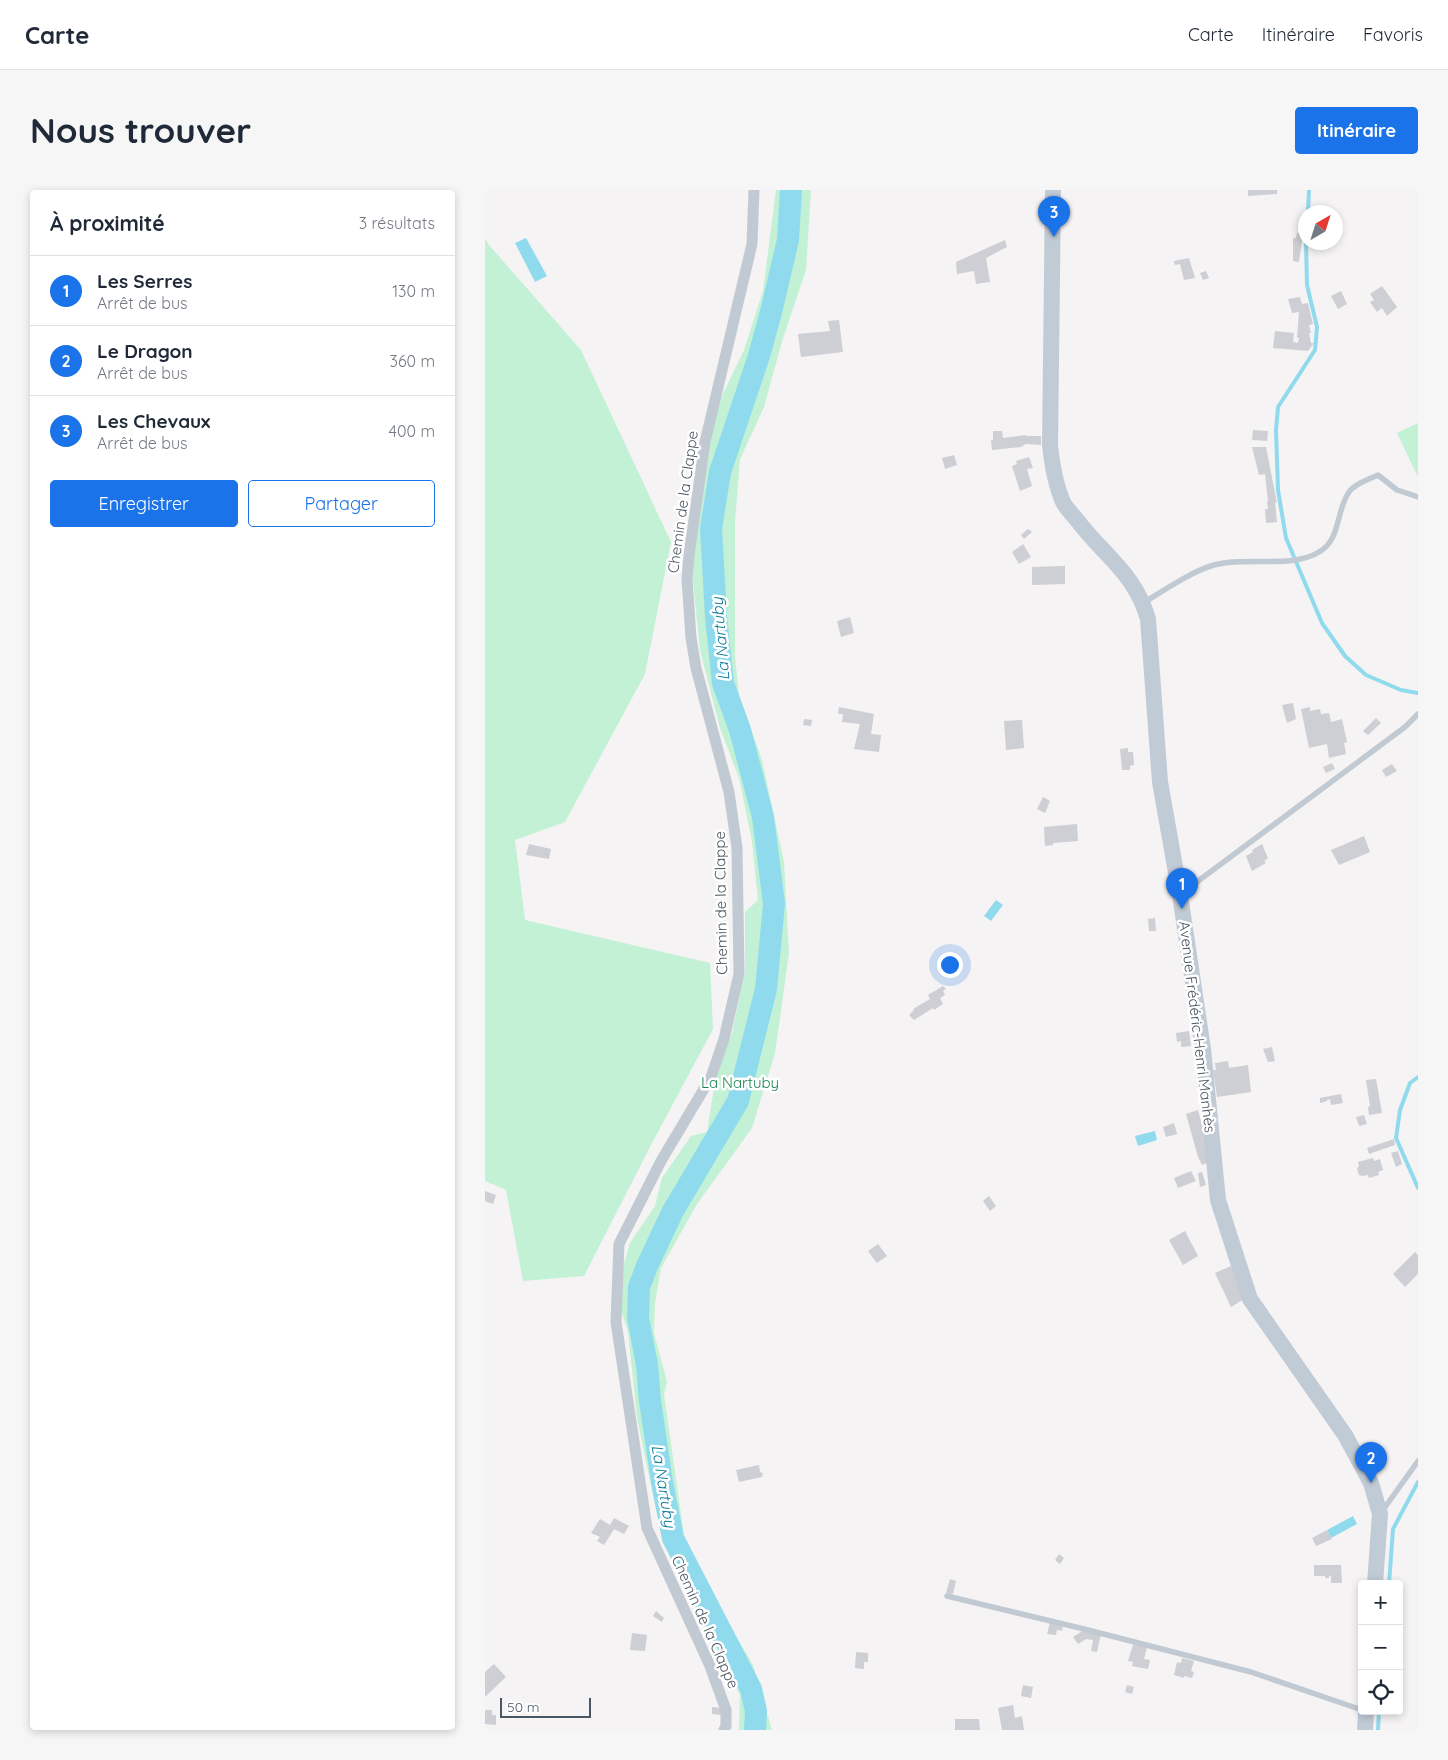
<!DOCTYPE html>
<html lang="fr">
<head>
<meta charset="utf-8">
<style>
	body { margin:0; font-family:Quicksand,sans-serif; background:#f6f6f7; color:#1f2937 }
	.controls { position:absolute; right:15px; bottom:15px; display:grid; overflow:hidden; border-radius:5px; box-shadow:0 2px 8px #0003 }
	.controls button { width:45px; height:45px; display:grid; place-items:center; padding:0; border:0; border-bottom:1px solid #e0e1e3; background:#fff; color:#1f2937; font:25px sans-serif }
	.compass { position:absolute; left:813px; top:15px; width:45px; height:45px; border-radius:50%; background:#fff; box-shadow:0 2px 8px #0003; rotate:39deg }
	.scale { position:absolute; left:15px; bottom:12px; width:91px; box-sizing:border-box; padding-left:5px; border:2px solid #4a5661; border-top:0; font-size:14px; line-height:18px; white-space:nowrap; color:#4a5661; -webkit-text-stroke:4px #fff; paint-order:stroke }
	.you { position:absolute; left:464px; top:774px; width:18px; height:18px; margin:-12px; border:4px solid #fff; border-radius:50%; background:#1a73e8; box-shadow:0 0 0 8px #1a73e833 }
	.badge { display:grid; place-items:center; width:32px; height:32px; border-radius:50%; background:#1a73e8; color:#fff; font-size:16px; font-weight:700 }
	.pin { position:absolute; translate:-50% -41px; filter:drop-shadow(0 1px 2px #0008) }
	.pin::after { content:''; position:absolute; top:26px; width:18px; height:15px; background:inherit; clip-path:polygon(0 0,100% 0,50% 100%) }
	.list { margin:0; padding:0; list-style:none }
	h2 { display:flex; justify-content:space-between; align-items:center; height:65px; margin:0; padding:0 20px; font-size:21px }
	h2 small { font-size:16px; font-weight:400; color:#747a83 }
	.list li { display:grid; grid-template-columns:32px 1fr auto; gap:15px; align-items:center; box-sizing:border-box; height:70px; padding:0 20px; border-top:1px solid #e0e1e3 }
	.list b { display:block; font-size:19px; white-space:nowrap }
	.list p { margin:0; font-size:16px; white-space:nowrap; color:#747a83 }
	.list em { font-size:16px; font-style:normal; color:#747a83 }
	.actions { display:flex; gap:10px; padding:15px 20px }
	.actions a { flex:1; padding:11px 0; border:1px solid #1a73e8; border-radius:5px; text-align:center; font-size:18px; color:#1a73e8 }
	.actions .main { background:#1a73e8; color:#fff }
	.icon { flex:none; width:28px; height:28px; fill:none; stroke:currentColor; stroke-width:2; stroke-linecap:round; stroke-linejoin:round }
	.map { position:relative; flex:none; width:933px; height:1540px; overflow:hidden; border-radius:5px }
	header { display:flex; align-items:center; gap:30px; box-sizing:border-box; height:70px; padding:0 25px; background:#fff; border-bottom:1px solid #e0e1e3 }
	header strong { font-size:24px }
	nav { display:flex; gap:28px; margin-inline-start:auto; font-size:18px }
	.intro { display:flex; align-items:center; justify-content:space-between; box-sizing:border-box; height:120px; padding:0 30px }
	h1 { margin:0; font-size:35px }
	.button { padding:12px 22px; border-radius:5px; background:#1a73e8; color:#fff; font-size:18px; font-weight:700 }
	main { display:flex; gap:30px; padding:0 30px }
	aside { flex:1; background:#fff; border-radius:5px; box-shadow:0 2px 8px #0003 }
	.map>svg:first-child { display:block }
	.green { fill:#c3f1d5 }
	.water { fill:#90daee }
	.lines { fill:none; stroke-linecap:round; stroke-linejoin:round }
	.stream { stroke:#90daee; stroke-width:4 }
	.river { stroke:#90daee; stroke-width:22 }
	.building { fill:#cdcfd5 }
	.lane { stroke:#c1cad2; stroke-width:5.5 }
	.street { stroke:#c1cad2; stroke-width:11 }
	.secondary { stroke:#c1cbd6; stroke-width:16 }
	.labels { text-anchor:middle; stroke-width:5; stroke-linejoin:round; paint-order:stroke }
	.street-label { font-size:15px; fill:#4a5661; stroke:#fff }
	.park-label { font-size:15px; fill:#17864f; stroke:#fff }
	.water-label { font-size:16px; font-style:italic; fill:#0c7c9b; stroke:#fff }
</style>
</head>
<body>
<header>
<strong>Carte</strong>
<nav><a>Carte</a><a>Itinéraire</a><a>Favoris</a></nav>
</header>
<div class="intro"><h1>Nous trouver</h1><a class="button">Itinéraire</a></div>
<main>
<aside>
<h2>À proximité<small>3 résultats</small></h2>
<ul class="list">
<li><span class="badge">1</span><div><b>Les Serres</b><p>Arrêt de bus</p></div><em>130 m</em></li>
<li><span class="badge">2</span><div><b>Le Dragon</b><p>Arrêt de bus</p></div><em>360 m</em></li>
<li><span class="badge">3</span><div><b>Les Chevaux</b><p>Arrêt de bus</p></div><em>400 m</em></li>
</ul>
<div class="actions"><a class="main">Enregistrer</a><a>Partager</a></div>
</aside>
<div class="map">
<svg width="933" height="1540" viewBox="0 0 933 1540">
	<rect width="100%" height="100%" fill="#f5f3f3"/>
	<path class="green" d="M291,0H326L321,80L298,148L279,217L255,269L250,332V466L254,506L277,570L299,672L304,763L290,863L267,938L212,1014L176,1078L170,1113L169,1143L182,1192L179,1204L199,1346L235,1419L268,1475L287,1540H254L255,1505L178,1353L152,1228L143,1142L135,1117V1087L145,1053L170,1016L177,988L206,946L222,942L231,885L247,843L260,782V722L273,710L267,651L254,588L235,538L215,460L205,363L225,231L259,160L278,101Z
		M0,48L4,55L96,160L186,352L160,484L80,632L30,650L40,730L225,773L228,839L166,955L99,1086L38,1091L21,1000L0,991Z
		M933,233V287L912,243Z"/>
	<path class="water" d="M41,48L62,86L50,92L30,53Z
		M511,710L518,715L506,731L499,726Z
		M670,941L672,950L653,956L650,946Z
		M868,1326L872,1334L846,1348L842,1340Z"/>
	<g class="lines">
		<path class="stream" d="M823,22L824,0
			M821,52L822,95L832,137L830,160L793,217L791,240L793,300L801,348L837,433L860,466L881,485L916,500L933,503
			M933,887L925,893L915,920L911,948L933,998
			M904,1394L908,1339L933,1292
			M893,1540L894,1521"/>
		<path class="river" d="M270,1540L271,1521L266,1499L188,1348L177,1292L165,1211L162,1175L153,1128L154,1097L162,1076L188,1021L253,911L281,799L289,714L278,627L255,540L238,493L231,427L226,339L235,282L274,166L286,122L303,50L306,0"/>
	</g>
	<path class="building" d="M763,0H792V4L763,6Z
		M812,43H818L814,72L808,71V48H811Z
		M520,50L522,57L501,68L505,92L491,94L489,81L472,84L471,72Z
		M704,68L710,88L699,90L695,74L690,75L689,71Z
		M721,81L724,88L718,90L715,83Z
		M897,96L912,117L902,126L897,118L892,122L885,112L889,110L885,104Z
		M856,101L862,114L853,119L846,106Z
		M815,107L817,114L823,113L828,134L824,135L826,143H824L826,153H829L823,161L788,158L790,141L809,143L808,152L813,153L814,148L812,147L814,122L807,123L803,109Z
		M354,130L358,162L316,167L313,144L345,141L343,131Z
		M768,240L783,241L782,251L767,250Z
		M508,241H517L518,248L541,245V246H556V255L541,254L536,257L507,260L506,250H508Z
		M767,257H781L792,313L790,312L792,332L781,333L780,319H783L782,311H783L780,284L774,285Z
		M469,265L472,275L460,279L457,268Z
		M544,267L548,278L542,279L547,296L535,301L527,276L532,274L531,271Z
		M543,339L547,342L539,349L536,345Z
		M538,354L546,367L534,374L527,362Z
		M580,376V394L547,395V377Z
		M365,427L369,443L356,447L352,431Z
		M808,513L811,529L802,533L797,515Z
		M354,517L389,524L386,544L396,545L394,562L369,559L375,534L357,532L358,524H353Z
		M825,517V521L835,519L836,524L844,523L846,532L857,529L862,552L859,553L861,564L844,568L842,554L824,558L816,519Z
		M891,528L896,533L883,545L878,541Z
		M319,529L327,530L326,536L318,535Z
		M537,530L539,558L521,560L519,531Z
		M643,558V562H648L649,575L645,576V580H637L635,559Z
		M847,573L850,579L841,583L838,577Z
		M907,574L912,581L901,587L897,580Z
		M558,607L565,611L560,623L552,619Z
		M592,634L593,651L568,653V655L560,656L559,637Z
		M879,646L885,662L854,675L846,660Z
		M44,654L66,659L64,669L41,665Z
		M777,654L783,668L779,671L781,673L767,681L761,666L768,662L767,660Z
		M670,728L671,741H664L663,729Z
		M458,796L461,799L458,801L460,805L455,808L458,814L449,820L448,818L429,830L424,825L429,820L428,819L445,809L443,805Z
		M704,841L706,856L696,857V851L692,852L691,843Z
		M787,857L790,871L783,872L778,859Z
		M743,871L744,878L763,875L766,902L732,907L728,880H731L730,873Z
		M891,889L897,923L884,925L883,917L885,916L881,890Z
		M856,904L858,913L846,915L845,909L842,910V911L835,913V908Z
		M713,920L723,957L722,973L717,975L713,967L701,924Z
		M879,925L882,934L874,936L871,927Z
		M689,933L692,944L681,947L678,937Z
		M909,949L910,955L884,964L882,958Z
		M913,961L917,974L911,977L906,963Z
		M888,968L889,971L895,969L898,980L893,982L894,985L884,988L883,985L877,986L874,985L872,979L874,976L873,972Z
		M706,981L711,991L693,998L689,988Z
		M717,982L721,995L715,997L713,983Z
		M0,1001L11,1005L8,1014L0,1011Z
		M504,1006L511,1016L505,1021L498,1011Z
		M700,1041L713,1066L698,1075L684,1050Z
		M393,1054L402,1066L392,1073L383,1061Z
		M930,1062L933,1065V1084L920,1097L908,1084Z
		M746,1076L759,1109L746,1117L730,1083Z
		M274,1275L275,1282L278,1283L277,1287L254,1292L251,1280Z
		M129,1328L144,1336L139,1344L129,1339L119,1355L112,1351L115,1347L106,1343L115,1329L125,1335Z
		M842,1340L847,1349L831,1356L827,1348Z
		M574,1364L579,1368L575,1374L570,1370Z
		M829,1375H856L857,1393H846V1386H844V1388H840V1386H829Z
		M465,1389L471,1391L468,1404L461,1403Z
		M171,1421L179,1428L177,1432L168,1426Z
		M565,1432L578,1435L577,1441L572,1440L571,1445L562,1444Z
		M599,1440L616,1444L612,1462L606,1461L608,1450L601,1449L593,1454L588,1447Z
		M147,1443L162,1445L160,1461L145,1460Z
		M649,1452L662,1457L659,1469L665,1470L663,1479L647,1476L648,1472L643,1471Z
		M371,1462L383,1463V1472H379V1479L370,1478Z
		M697,1468L709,1471L706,1481L709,1482L707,1488L699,1486V1488L689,1485L692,1472L696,1473Z
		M9,1474L21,1487L0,1507V1482Z
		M538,1495L548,1497L546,1508L536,1506Z
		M642,1495L649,1497L647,1504L640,1502Z
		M528,1515L530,1528L537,1526L539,1540H517L513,1518Z
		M227,1517L237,1518V1525L227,1524Z
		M0,1520H7V1525H11V1535L0,1534Z
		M470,1529H494L495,1540H470Z"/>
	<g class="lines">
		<path class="lane" d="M658,413C678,401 707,381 729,375C761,366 807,379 834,362C856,350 851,320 864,302C869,294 885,289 893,285L912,300L933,307
			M697,703L920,537L933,524
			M898,1320L933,1271
			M462,1406L603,1440L766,1482L877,1520"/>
		<path class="street" d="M239,1540L241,1536V1520L225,1476L162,1338L131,1132L134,1054L176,971L226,887L239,849L254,784L252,658L244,602L211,478L206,448L202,389L204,365L220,252L267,54L269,0"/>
		<path class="secondary" d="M568,0L565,255C567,274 570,294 578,312C581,318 587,324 592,330C619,366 650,383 663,429L675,592L695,705L718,859L733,1010L765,1109L860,1245L886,1293L895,1324L890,1394
			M880,1540L881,1521"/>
	</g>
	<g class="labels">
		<g class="street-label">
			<text transform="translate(198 312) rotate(-82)" y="5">Chemin de la Clappe</text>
			<text transform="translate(236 713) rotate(-91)" y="5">Chemin de la Clappe</text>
			<text transform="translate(712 837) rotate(83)" y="5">Avenue Frédéric-Henri Manhès</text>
			<text transform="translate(220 1432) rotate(66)" y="5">Chemin de la Clappe</text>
		</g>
		<g class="park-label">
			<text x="255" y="898">La Nartuby</text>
		</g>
		<g class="water-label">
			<text transform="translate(235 449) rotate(-95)" y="6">La Nartuby</text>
			<text transform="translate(179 1296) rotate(81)" y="6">La Nartuby</text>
		</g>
	</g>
</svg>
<div class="controls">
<button>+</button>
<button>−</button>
<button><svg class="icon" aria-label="locate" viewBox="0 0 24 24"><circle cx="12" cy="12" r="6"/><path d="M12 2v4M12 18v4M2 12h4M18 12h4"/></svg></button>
</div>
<svg class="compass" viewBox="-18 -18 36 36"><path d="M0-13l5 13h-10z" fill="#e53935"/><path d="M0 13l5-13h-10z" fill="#747a83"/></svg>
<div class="scale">50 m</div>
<div class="you"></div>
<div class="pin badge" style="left:697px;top:719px">1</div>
<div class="pin badge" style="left:886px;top:1293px">2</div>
<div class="pin badge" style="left:569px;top:47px">3</div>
</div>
</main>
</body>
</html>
